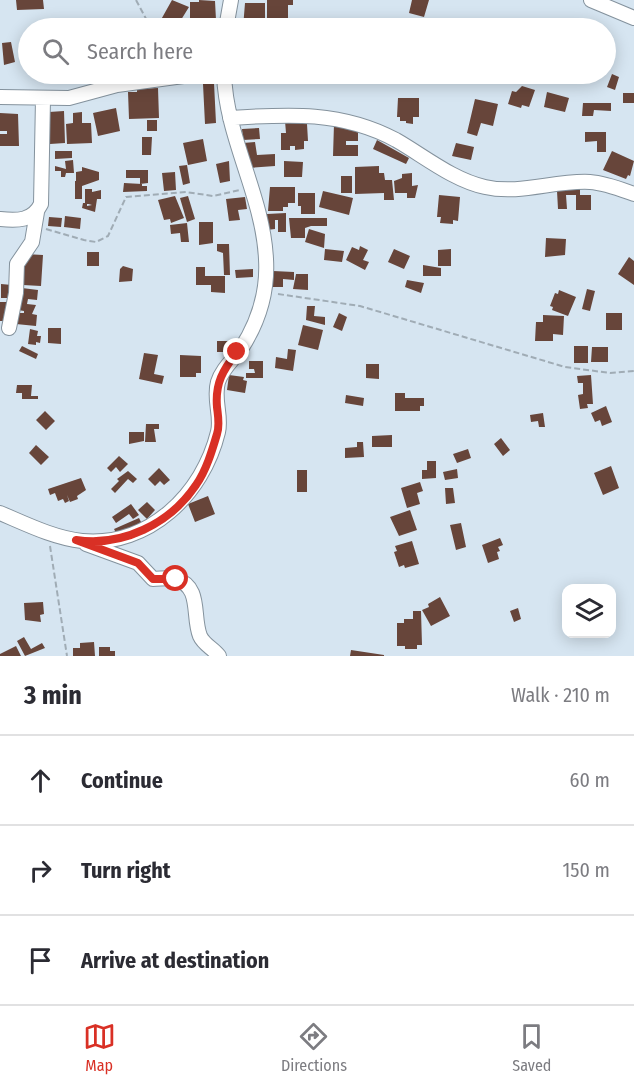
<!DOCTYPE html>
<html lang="en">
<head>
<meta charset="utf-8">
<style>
	body { margin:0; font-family:"Fira Sans Condensed",sans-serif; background:#f2f2f3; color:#2b2b33 }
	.controls { position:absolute; right:18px; bottom:18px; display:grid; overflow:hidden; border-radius:12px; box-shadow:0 3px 15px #0003 }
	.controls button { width:54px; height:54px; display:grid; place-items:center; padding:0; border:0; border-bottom:2px solid #e1e1e2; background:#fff; color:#2b2b33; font:30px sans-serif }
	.stop { position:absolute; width:18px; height:18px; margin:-14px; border:4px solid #d93025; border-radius:50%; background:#fff }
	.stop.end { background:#d93025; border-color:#fff; box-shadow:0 2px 6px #0008 }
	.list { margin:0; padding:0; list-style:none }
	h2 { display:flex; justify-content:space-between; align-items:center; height:78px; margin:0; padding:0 24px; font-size:26px }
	h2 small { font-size:20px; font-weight:400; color:#7c7c81 }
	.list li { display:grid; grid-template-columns:39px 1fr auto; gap:18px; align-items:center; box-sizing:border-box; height:90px; padding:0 24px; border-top:2px solid #e1e1e2 }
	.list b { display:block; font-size:22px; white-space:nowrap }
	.list em { font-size:20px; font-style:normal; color:#7c7c81 }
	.icon { flex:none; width:33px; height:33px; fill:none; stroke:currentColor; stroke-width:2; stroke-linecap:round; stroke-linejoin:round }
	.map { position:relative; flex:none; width:634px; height:656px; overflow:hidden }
	.search { position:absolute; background:#fff; box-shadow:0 3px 15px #0003; left:18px; right:18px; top:18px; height:66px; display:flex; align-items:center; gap:15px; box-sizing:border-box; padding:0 21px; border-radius:33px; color:#7c7c81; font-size:22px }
	.sheet { height:348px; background:#fff }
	nav { display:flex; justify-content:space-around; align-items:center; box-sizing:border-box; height:84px; border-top:2px solid #e1e1e2; background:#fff; font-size:16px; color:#7c7c81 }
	nav a { display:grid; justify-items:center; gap:3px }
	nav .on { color:#d93025 }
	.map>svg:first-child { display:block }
	.building { fill:#67453a }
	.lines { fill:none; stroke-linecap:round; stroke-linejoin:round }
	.street-casing { stroke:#84929d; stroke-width:16 }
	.path { stroke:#a0acb5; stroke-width:2; stroke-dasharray:6 3; stroke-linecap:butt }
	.street { stroke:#fff; stroke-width:14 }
	.route { stroke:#d93025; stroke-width:8 }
</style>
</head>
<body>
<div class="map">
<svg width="634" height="656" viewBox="0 0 634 656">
	<rect width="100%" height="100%" fill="#d6e5f1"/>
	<path class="building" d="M16,0H43L44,9L17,10Z
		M172,0L189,7L176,28H164L158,25Z
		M199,0L215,1L216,20H213V24L190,25V2H199Z
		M267,0H293V5H288V24H267Z
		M412,0H429L424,17L409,13Z
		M245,3H265V28H243Z
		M140,24V28H112V25Z
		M11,42L15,62L4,65L2,43Z
		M612,74L619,77L615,90L607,87Z
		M214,83L216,123L205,124L203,84Z
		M522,86L535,90L529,107L522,105L521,108L508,104L512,91L516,92Z
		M158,88L159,118L129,119L128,92H137V89Z
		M547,92L569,98L565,112L544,107Z
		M623,93H634V103H623Z
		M398,98H419V117H413V124L406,123V121H400V117H397Z
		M475,99L498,104L493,126L481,123L477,136L467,133Z
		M583,103H611V111L594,110L593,116H582Z
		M116,108L120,131L98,136L93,113Z
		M64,111L65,143L50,144V140L46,141V126H50L49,112Z
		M82,112V123H91L92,143L67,144L66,124L73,123V113Z
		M0,113L18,114L19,146H0V134H7V131H0Z
		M147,120H157V131H147Z
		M303,120V124H307L308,141H304V149L295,150V146H290V150H281V133H286L285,121Z
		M334,124H358V141H346V145H358V156H333Z
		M259,128L260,139L243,140L242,129Z
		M585,132H606V152H597V141L585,142Z
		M142,137H152L151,155H142Z
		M203,139L207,161L188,165L183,143Z
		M377,140L409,158L406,164L373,149Z
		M255,142L257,155L275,154V166L249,168L243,143Z
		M456,143L474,147L471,160L452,156Z
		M55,151H72V158L55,159Z
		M612,151L634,161L630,176L628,175L626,179L603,170Z
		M73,160L74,173H66L65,177H61V171H55V166L66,169L65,161Z
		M229,161L230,181L220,183L216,164Z
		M284,161L303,162L302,177H284Z
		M187,165L190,183L183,185L179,166Z
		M379,166V173H384L385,180H392L394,200H384V193L355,194V167Z
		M82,167L99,172V180L82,186V199H75V181H82H76V172L82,171Z
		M126,170H148V183L140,184V178H126Z
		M175,172L176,190L164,191L162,173Z
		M412,173V186L418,185L415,198H407V193H395L394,181L402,178V174Z
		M341,176H352V193H341Z
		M124,183L142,184V186H147V191L123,192Z
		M270,187H295V203H288V207H283V211H268Z
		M580,187V195H591V210H576V195H566L567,209H558L557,191Z
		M85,189H92V192L101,190V199H97L95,212L82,208L83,203H87V206L92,205L85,203Z
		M323,191L353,198L349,215L319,207Z
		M298,193H315V214H301V206H298Z
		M439,195L460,197L458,221L453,220V224L440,223L441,217H437Z
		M175,196L184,218L171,223L170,219L164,220L158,200Z
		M188,196L195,219L187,222L180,198Z
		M245,197L247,209L238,210L240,220L229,221L226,199Z
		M286,213V232H278V220H275V229L267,230V214Z
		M65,216L81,218L80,229L64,227Z
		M49,217L62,218L61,227L48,226Z
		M289,218H327V226H311L305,228V238H291Z
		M199,222H213V243L199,245Z
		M187,223L189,242H181L180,233L171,234L170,225Z
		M309,229L325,234L324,248L305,242Z
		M546,238L566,239L565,255L545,257Z
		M217,244H229L230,275H224L223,253L217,251Z
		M360,246L368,250L363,260L369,262L365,270L346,260L352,247L359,250Z
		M325,249L344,251L342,262L324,260Z
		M394,249L410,256L404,269L388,262Z
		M451,249V266H438V250Z
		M87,252H99V266H87Z
		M25,254L43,255L41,286L23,285Z
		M629,257L634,261V285L618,274Z
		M423,265L441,268V276H423Z
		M123,266L133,269L132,281L119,282L120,269Z
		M196,267H205V276H225V293L211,292V285H196Z
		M253,269V277L236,278L235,270Z
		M273,271L294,272V280L283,279V287H273Z
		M296,274H308V290L293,289Z
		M407,280L424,283L421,293L405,287Z
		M1,284L12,285L11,298H1Z
		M22,288L38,290L37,300L28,299L27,304L36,305L32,314L37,315L36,326L16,324L17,313H24V311L18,310Z
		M587,289L595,291L590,311L582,309Z
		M559,290L576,297L568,316L552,310L553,307L550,306L555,293L558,294Z
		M0,302H8V321H0Z
		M307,306H315L314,316L325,317V325L306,320Z
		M339,313L347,317L342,331L333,327Z
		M606,313H622V330H606Z
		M543,315L564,316L563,335L553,334V341H535L536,322H543Z
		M303,325L323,330L318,350L298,345Z
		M48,328H61V344L48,343Z
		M30,329L38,331L37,336H41L40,343L36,342V345L28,344Z
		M217,341H233V352H217Z
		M22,346L38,354L36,359L19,351Z
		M574,346H588V363H574Z
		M592,347H608V362H591Z
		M288,349L296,350L293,371L275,368L276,357L287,359Z
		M144,353L158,355L154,374L164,376L162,384L139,379Z
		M180,355L201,356V373H196V377H180Z
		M249,361H263V378H246V373H255L254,369H249Z
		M366,364H379V379L366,378Z
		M229,375L244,377L243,380L247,381L245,393L227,390Z
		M591,375L593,404H587L588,408L580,409L578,395L583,394V383H578L577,376Z
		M17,385H32L31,396H38V399H22V393H16Z
		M395,393H405V398H424V406H420V411H395Z
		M346,395L364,398L363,406L345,403Z
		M606,406L612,422L602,426L600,420L595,422L591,413Z
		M45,411L55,421L46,430L36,420Z
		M543,413L545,427H539L538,421L531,422L530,415Z
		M146,424H159V429H154L156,442H145Z
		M129,432H144V441L129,444Z
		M392,435V447H372V436Z
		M501,438L510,450L503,456L494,444Z
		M357,442H363L364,457L345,458V448L357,447Z
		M36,445L49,457L41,465L29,453Z
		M468,449L471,458L457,463L453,454Z
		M119,456L128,464L120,472L116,467L111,472L107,468Z
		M427,461H436V478L422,479V470H427Z
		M611,466L619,488L603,495L594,473Z
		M159,468L170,480L164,485L160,481L155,486L148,479Z
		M457,469L458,478L445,480L443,472Z
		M297,470H307V492H297Z
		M128,471L137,479L133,483L128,479L115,493L111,489L119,481L117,479Z
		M81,478L86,490L77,496L78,499L70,502L67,495L69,501L65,503L63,499L58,501L55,493L50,495L48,489Z
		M420,482L423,491L417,493L420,504L407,508L401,488Z
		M445,488H453L455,503L446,504Z
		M208,496L215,514L195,522L188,504Z
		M147,502L155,510L147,519L138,510Z
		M131,504L139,515L133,519L129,514L116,523L112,517Z
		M410,510L417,530L399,536L390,517Z
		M139,518L143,526L118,537L114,529Z
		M461,523L466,547L456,550L450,525Z
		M500,538L503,545L498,547L500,551L497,552L499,559L488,563L482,545Z
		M412,541L419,564L405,568L404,565L399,567L394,552L397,551L395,546Z
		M440,597L450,616L431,626L422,610L429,607L428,604Z
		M43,602L44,614L40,615L41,622L25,620L24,603Z
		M518,608L521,619L514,622L510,611Z
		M413,611H421L422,645H417V649H405V646H397V623H404V619H413Z
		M24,637L31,649L42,643L45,648L25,656L17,641Z
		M94,642L95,656H73V648H80V643Z
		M16,646L21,656H0V654Z
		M99,647H110V651H115V656H99Z
		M351,650L384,655V656H350Z"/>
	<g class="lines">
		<g class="street-casing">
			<path id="street" d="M591,0L634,18
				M226,28L231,0
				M0,97L69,98L117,85L198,74
				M230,118C289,114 342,111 396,140C424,156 453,180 485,187C520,195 555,180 590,182C605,183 620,189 634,194
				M0,219C17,221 33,221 41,204L43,99
				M9,328L16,293L17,264L32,242L37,212
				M0,513C26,524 54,538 82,541C149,547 203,494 218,432C222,416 213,399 218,382C222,369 233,360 241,349C259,321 268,292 266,259C263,195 226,138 224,74
				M86,544L138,563L153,579C160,579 170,577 176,579C202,587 192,616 200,636C204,645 213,648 219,656"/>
		</g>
		<path class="path" d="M136,0L151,28
			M46,229L84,240L96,242L108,236L126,197L186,192L213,196L240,190
			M278,294L360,306L565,367L610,373L634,371
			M50,546L67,656"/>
		<use href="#street" class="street"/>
	</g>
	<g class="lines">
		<path class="route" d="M176,579H153L138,563L76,540C122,547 170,524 196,485C206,471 212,451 217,434C220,425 218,416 217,407C215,383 223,370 237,352"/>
	</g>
</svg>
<div class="controls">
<button><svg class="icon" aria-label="layers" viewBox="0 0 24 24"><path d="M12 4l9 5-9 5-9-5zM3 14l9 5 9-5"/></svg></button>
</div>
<div class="stop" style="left:176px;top:579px"></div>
<div class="stop end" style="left:237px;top:352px"></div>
<div class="search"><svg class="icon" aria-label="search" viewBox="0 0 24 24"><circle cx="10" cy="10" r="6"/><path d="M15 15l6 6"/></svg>Search here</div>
</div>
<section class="sheet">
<h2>3 min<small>Walk · 210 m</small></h2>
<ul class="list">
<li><svg class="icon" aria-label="ahead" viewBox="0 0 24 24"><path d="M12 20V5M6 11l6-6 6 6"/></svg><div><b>Continue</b></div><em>60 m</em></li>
<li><svg class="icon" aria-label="right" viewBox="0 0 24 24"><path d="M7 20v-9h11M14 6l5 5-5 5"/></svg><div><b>Turn right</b></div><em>150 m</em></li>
<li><svg class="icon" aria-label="arrive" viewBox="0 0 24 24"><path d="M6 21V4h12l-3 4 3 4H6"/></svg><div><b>Arrive at destination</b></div></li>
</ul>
</section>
<nav>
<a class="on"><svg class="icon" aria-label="map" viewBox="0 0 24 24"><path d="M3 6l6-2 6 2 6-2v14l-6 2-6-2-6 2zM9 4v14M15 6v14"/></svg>Map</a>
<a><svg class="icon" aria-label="directions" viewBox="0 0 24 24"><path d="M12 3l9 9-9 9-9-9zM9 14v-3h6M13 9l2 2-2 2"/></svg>Directions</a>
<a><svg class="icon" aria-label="saved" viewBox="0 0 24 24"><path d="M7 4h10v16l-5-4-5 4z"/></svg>Saved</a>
</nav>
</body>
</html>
